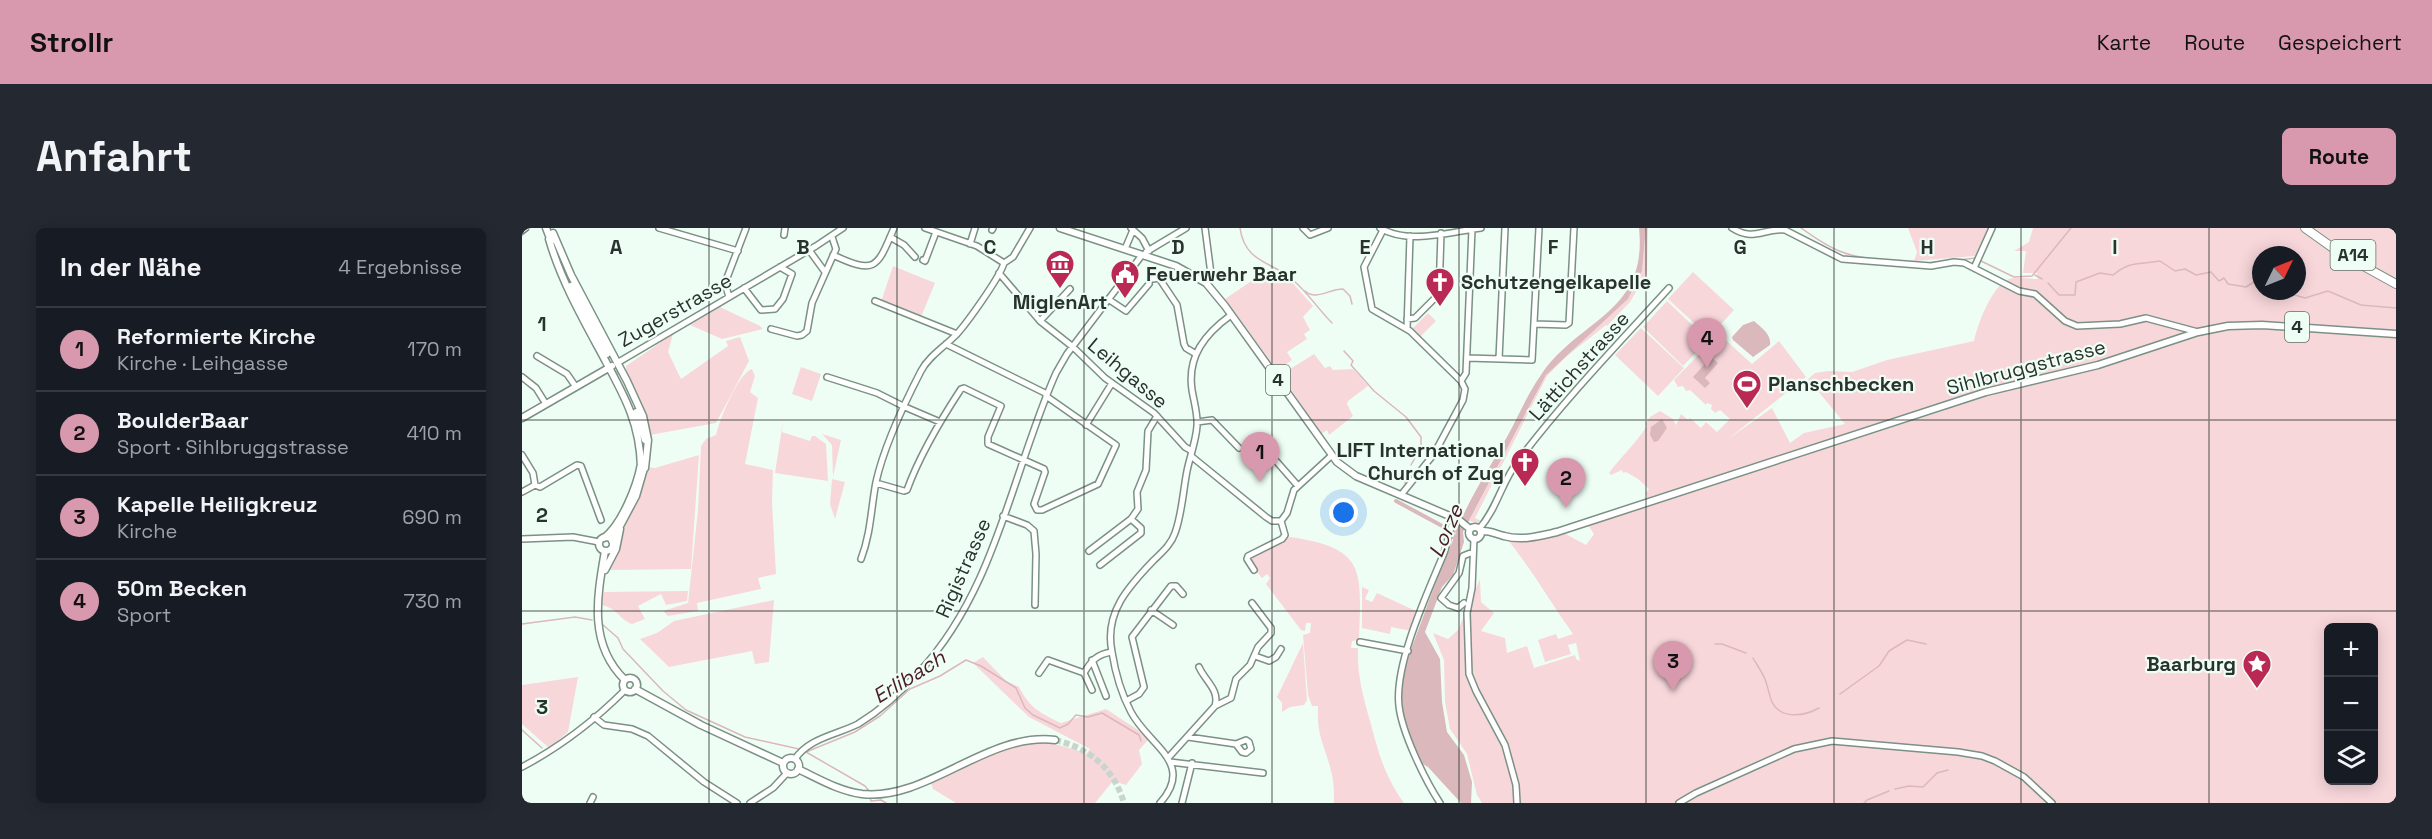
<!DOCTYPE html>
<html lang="de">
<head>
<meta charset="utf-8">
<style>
	body { margin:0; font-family:"Space Grotesk",sans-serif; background:#242831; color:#f1f3f6 }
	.controls { position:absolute; right:18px; bottom:18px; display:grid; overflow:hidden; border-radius:9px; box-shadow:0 3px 15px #0003 }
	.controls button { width:54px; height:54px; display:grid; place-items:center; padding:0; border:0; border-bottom:2px solid #363941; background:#171b24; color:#f1f3f6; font:30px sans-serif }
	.compass { position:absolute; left:1730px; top:18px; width:54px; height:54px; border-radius:50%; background:#171b24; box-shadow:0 3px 15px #0003; rotate:47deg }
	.you { position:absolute; left:822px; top:285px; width:21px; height:21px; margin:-15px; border:4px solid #fff; border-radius:50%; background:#1a73e8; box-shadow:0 0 0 9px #1a73e833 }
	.badge { display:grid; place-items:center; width:39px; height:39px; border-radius:50%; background:#d898ad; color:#111; font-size:20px; font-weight:700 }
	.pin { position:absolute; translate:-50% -50px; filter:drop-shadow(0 2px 3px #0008) }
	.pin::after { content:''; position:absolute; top:32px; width:21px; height:18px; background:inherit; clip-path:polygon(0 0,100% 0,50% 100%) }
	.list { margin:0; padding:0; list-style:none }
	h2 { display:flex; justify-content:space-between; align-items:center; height:78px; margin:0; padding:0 24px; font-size:26px }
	h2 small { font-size:20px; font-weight:400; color:#9ea1a6 }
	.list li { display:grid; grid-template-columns:39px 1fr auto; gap:18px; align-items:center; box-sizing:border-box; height:84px; padding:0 24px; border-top:2px solid #363941 }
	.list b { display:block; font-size:22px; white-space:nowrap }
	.list p { margin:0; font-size:20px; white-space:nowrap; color:#9ea1a6 }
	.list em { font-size:20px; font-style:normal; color:#9ea1a6 }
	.icon { flex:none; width:33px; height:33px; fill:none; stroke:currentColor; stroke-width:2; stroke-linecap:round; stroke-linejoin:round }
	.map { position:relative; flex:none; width:1874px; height:575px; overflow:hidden; border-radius:9px }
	header { display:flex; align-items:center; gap:36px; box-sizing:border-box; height:84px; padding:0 30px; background:#d898ad; color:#111 }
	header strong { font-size:28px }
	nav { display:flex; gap:33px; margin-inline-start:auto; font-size:21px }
	.intro { display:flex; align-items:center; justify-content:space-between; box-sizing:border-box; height:144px; padding:0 36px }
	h1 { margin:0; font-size:42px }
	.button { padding:15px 27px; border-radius:9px; background:#d898ad; color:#111; font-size:21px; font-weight:700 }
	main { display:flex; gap:36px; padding:0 36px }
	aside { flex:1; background:#171b24; border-radius:9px; box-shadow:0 3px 15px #0003 }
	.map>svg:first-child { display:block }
	.green { fill:#f8d7db; fill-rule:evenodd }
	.water { fill:#dab8bc }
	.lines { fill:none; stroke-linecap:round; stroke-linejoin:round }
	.stream { stroke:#dab8bc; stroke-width:1.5 }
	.canal { stroke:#dab8bc; stroke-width:4 }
	.major-tunnel { stroke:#c7d5cd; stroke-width:6; stroke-dasharray:6 3; stroke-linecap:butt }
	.minor-casing { stroke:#7a9183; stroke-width:8 }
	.major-casing { stroke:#7a9183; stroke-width:9 }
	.highway-casing { stroke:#7a9183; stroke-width:10 }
	.minor { stroke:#fff; stroke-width:5 }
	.major { stroke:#fff; stroke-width:6 }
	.highway { stroke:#fff; stroke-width:8 }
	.rail { stroke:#6d7972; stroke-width:1.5; stroke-dasharray:9 4.5; stroke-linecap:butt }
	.grid { fill:none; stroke:#29332d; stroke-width:1.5; stroke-opacity:0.55 }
	.labels { text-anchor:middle; stroke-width:4.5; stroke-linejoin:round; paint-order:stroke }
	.shield { fill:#effef5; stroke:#647069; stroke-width:1.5 }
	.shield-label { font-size:18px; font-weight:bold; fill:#29332d }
	.poi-label { font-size:20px; font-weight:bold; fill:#29332d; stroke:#effef5; text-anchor:start }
	.street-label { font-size:20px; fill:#29332d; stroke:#effef5 }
	.water-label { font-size:21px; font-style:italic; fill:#4a1d26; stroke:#effef5 }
	.grid-label { font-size:20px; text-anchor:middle; font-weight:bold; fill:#29332d; stroke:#effef5; stroke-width:4.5; stroke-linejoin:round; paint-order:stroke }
</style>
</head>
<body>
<header>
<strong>Strollr</strong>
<nav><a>Karte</a><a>Route</a><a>Gespeichert</a></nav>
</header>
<div class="intro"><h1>Anfahrt</h1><a class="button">Route</a></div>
<main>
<aside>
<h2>In der Nähe<small>4 Ergebnisse</small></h2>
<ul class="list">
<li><span class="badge">1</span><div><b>Reformierte Kirche</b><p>Kirche · Leihgasse</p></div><em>170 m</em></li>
<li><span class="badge">2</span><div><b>BoulderBaar</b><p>Sport · Sihlbruggstrasse</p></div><em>410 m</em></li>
<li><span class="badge">3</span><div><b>Kapelle Heiligkreuz</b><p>Kirche</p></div><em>690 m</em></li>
<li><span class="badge">4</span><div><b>50m Becken</b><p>Sport</p></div><em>730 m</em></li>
</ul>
</aside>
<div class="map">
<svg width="1874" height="575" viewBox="0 0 1874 575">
	<rect width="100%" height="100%" fill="#effef5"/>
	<path class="green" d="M1124,0H1126L1125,45L1108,74L1085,98L1084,97L1045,128L1025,148L953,290L959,293L955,295L947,293L1024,147L1106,71L1120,43Z
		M1386,0H1466L1453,28L1392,33L1395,24Z
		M1511,0H1874V575H960L955,567L945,526L928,501L923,474L922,432L911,405L926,411L936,402L958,351L959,374L972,385L959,403L983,410L985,425L1005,418L1012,440L1053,427L1054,431L1058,433L1054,415L1046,417L1049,426L1023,434L1016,412L1034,406L1036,411L1051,406C1029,375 1010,342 986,312L1008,313L1042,305L1064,317L1072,306L1066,297L1424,182L1427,174L1273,225L1125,270L1123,265L1127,261L1116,251L1104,244L1101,245L1100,242L1089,247L1087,245C1099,229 1114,215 1125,198L1123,196L1128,189L1138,183L1151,191L1154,197L1159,186L1166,192L1168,190L1179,200L1184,194L1195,204L1208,191L1198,182L1193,185L1189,181L1190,177L1185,175L1184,177L1168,162L1164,163L1161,158L1156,159L1152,152L1197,106L1230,136L1257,113L1284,149L1206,211L1250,180L1268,215L1282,205L1323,196L1286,151L1293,145L1306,143L1330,144L1365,132L1452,113C1455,98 1470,57 1487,51C1495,49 1508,51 1516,51L1515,45H1501L1504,23H1492L1507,14ZM1739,27H1775V63H1739ZM1806,400H1852V552H1806Z
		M371,38L413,55L399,89L359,74Z
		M747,41L769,53L791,78L781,89L788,102L782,106L785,111L765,124L770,132L759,140L752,138L703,71Z
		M1171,44L1212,82L1187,109L1146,71Z
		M1145,73L1186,112L1161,138L1121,99Z
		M198,79L238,98L241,101L200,111L168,97Z
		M906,85L914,93L898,109L890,101Z
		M1119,100L1162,140L1136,168L1093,127Z
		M151,106L146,124L159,151L206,118L204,113L218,109L227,133L194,195L128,207C124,182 105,157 104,138Z
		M792,126L803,140L808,138L811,142L831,141L846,158L826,173L825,176L831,188L807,207L805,202L798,207C787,186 773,168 760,148L765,143Z
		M279,139L299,146L290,173L270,166Z
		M230,141L233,148L228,164L236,170L223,236L251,242L250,274L254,346L236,350L239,361L175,375L176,383L146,388L141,383L166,375L176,282L179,218L184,211L194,207C197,193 216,145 230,141Z
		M261,193L260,204L288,213L290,208H293L304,216L306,253L253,245Z
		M300,206L319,212L311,249L310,217Z
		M177,227L169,341L87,342L100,299L116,271L126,239L133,240Z
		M310,251L323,254L313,291L308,276Z
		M768,309C846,320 839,344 837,412L830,413L829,420H836C835,447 841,468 848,493C857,526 862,547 882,575H812C812,566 812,556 810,547C804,519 794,509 796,478H790L786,467L781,407L788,405L789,395H784L783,403L779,402L744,356L748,350L745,346L740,350L727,334L730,326Z
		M840,359L847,362L843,371L850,374L855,365L896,384L890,403L869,399L868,406L840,400Z
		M166,363L165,373L144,377L139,366L116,378L123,391L110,396C98,392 94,379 79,377L82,364Z
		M252,372L247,434L233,436L230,423L147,439L118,411L135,405L152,393Z
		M781,415L785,472L782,477L768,479L760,484V475L755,469Z
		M461,429L484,453L497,459C508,480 518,485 539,495L584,481L624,507L627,511L617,522L620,536L604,557L591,553L573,575H434L411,561L409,555C433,544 490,512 515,514C531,515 548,519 564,526L568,521L507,489L451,435Z
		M56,449L46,504L27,520L0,496V457Z"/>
	<path class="water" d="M1117,0H1124L1120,43L1106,71L1024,147L941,304L942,314L931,347L920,359L903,404L918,431L920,474L925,504L942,527L950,554L949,575H939L906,539L899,535C892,516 880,495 879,475C878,450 888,423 897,400C910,363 925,326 940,290C953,261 971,234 986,207C997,187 1006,165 1019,147C1056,91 1126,86 1117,0Z
		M1232,93C1239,99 1250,107 1248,117L1231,129L1211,112L1210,109L1221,97Z
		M1189,129L1196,135L1183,150L1188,155L1183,160L1171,149Z
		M1140,191L1145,200L1136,213L1132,214L1128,207L1129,199Z"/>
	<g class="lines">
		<path class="stream" d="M718,0C723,36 751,33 772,53C786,65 797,82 810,95
			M1279,0C1292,9 1305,19 1320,24C1340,32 1393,37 1414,34
			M1437,32L1453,30
			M1457,32L1492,49L1510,48L1549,0
			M1513,47L1520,51
			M1526,55L1537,67H1553L1554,54L1578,45L1591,47C1610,32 1616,37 1638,33L1653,43L1663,41L1674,47L1689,44L1697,53L1702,50L1706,56L1724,59L1732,54L1739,55
			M783,63C794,73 807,61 821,61L828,68L830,76
			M1759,63L1783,70L1806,63L1839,77L1874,80
			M822,123L831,133L829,137L852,163L884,189L899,209V219L889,237
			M883,255L886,244
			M0,396L53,389L70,392
			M80,396L96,410L101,421L141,463L164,482L223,509L277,521
			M1193,416H1200L1224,425
			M1231,430C1235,437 1240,444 1243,451C1246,459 1247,467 1250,474C1259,492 1283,488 1297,480
			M1318,466L1357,438L1367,423L1385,412L1404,416
			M0,502L20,520
			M284,524L333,504L358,488L388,461L418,448L444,432L459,438L494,460L503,480L511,487L538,500L546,496L554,487L566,489L580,485L617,507L619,513
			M284,524L343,558L348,564
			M1373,561L1387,558L1401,559L1415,545L1426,542
			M348,569L349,573L359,572L364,575
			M1342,575L1345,572L1367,563"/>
		<path class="canal" d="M874,273L924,300
			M935,311L931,309V304L941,296"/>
		<path class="major-tunnel" d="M85,126L97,149
			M533,512C568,520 592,541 602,575"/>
		<g class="minor-casing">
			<path id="minor" d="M137,0L216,23
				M403,0L455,18L482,35
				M609,0L620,10L627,23
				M683,0L689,46L684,55
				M781,0L788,7L806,0
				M858,0C887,17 927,4 959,0
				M1210,0C1232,14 1241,0 1263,2L1320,31L1409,38L1432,34L1442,35L1497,63L1513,66L1543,93L1555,98L1598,96L1624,90L1676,104
				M470,2L471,0
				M861,2L842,39L850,81L888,103L939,153L943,161L941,172L912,226L879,267
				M262,7L263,0
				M368,9L382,17L393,29
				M448,16L453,0
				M603,21L611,2
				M287,22L303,44
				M311,27C354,47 355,40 372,0
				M623,28L624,24L664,0
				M401,32L403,33L414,4
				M482,35L491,29L508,0
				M1452,40L1470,0
				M477,45L518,93L551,119L583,150L632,185L663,219L670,223
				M631,51L637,50L655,77L662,116L664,120L674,126
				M222,60L239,82L253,81L261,71L270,46L258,39
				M207,69L203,55L224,0
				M586,71L604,83L627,56
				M353,73L435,106
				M885,91L893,90L917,66L919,5
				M518,93L548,61
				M1013,96L1044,97L1047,95L1052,0
				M249,101L275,108L280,107L285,103L290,75L314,21L310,9
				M885,101L888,8
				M424,116L525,166
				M15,128L45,146L54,159
				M945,130L1010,132L1017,0
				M977,131L983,0
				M95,135L294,18L321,0
				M0,149L14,160L24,176
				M305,149L355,165L383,179
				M939,153L944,145L950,1
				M383,179L418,194
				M675,194L690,192L717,220
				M564,197L590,155
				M735,216L755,234L776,258
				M0,227L11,245L13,257
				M669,228L744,289L750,293H759
				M354,255L382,263L385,262C398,226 418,193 439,161L442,160L479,178L466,209V216L522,241L523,244L512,276L515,282H520L576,256L594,217L524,168
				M13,257L18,259L55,237L59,238L79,292
				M0,264L13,257
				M481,288L505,297L512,303L514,326L513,377
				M759,293L765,285L772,262L809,228
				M957,301C975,281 980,253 996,233C1042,172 1095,117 1147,60
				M0,311L51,309L77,314
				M952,311L950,360L945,385L947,446L954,463L983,517L994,557L995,575
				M567,323L609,291L616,281L615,264L624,242L626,203L635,188
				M339,331C349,305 349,280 354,254C362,218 382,176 399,143C407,128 422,119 434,107C445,95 478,49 482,35
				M578,337L619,305V300L609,291
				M732,342L725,331L726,328L760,311L763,307L759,293
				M942,375L936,380L927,377L919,370L937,345L941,328L951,324
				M629,382L651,397
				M838,414L886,423
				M733,428L747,433L754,429L759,421
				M570,432L584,468
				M677,439C683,453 698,462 693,478
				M517,445L526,432L562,445C569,433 575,426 590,424
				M562,445L570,462
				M604,473L617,466L622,459L610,409L649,358H654L661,366
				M72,489L82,497L110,501L126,508L182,554L215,575
				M666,509L714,516L720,524L724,525L729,521L727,514L724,512L714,516
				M646,530L693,478L709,470L714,451L728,437L736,419L749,405V400L730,375
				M273,531C287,510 314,507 336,496C359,482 380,463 398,443C474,361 490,244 534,145L545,126L620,27
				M648,534L741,545
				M0,539C38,519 73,492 103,462
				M68,575L71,569
				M228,575L251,560L265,545
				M638,575C674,535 626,517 609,484C600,467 593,443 590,424C582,385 606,359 631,333C639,325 649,317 653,305C660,286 661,263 665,243C668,228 674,213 675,198C676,187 672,174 670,162C665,128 683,106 709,87
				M660,575L670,535
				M918,575C903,552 880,505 877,478C872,436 906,364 922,325C926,313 927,301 933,290
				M1157,575L1174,565L1272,521L1310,513L1436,524L1460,528L1473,533L1502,549L1530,575"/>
		</g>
		<g class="major-casing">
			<path id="major" d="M24,0L29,13
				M538,0L654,38L684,55L703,78L815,234L834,248L937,292L948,301
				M31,5L49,47L105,153L121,188L126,212L123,240
				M27,11C39,53 62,93 83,132C103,169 118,196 119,239
				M49,58L85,126
				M114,184L123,212
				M0,190L90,138
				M947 305a6 6 0 1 1 12 0a6 6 0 1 1-12 0Z
				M959,303C968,302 973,306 982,308C1000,313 1017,308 1035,304L1464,164L1576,137L1676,104L1706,98L1740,97L1874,106
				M77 316a7 7 0 1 1 14 0a7 7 0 1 1-14 0Z
				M82,310C100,296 115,258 119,236
				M90,313L114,268L123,237
				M83,323C75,369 66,416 103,452
				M83,342L94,321L98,301
				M101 457a7 7 0 1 1 14 0a7 7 0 1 1-14 0Z
				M113,461L179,497L261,535
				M261 538a8 8 0 1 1 16 0a8 8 0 1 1-16 0Z
				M276,541C297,551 317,563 340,566C406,573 464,504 533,512"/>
		</g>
		<g class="highway-casing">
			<path id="highway" d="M1783,0L1818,25L1874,56"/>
		</g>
		<use href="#minor" class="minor"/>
		<use href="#major" class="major"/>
		<use href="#highway" class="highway"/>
		<path class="rail" d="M0,7L9,0"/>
	</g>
	<path class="grid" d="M187,0V575M375,0V575M562,0V575M750,0V575M937,0V575M1124,0V575M1312,0V575M1499,0V575M1687,0V575M0,192H1874M0,383H1874"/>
	<defs>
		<g id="museum-pin" transform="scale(1.5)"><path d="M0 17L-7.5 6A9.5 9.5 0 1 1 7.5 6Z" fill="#b92954" stroke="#effef5"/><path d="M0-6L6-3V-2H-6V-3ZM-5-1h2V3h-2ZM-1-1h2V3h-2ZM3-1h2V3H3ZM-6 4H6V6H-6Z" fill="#fff"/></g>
		<g id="civic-pin" transform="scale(1.5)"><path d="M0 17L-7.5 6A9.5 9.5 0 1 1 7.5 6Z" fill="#b92954" stroke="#effef5"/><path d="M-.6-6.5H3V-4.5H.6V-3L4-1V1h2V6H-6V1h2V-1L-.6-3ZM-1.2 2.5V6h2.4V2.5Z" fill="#fff"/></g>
		<g id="church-pin" transform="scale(1.5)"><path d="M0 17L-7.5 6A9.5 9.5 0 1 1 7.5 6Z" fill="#b92954" stroke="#effef5"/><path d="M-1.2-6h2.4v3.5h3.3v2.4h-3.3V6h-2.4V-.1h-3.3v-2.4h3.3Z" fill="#fff"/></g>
		<g id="stadium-pin" transform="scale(1.5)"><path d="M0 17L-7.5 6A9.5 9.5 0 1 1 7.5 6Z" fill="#b92954" stroke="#effef5"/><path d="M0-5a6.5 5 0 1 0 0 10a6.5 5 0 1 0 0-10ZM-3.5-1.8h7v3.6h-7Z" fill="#fff"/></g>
		<g id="sight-pin" transform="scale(1.5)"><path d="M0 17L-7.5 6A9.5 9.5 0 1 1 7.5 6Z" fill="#b92954" stroke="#effef5"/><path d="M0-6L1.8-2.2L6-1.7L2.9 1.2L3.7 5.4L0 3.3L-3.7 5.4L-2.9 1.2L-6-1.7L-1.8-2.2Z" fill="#fff"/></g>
	</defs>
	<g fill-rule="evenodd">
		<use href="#museum-pin" x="538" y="36"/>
		<use href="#civic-pin" x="603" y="46"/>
		<use href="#church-pin" x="918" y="54"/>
		<use href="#stadium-pin" x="1225" y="156"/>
		<use href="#church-pin" x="1003" y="234"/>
		<use href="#sight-pin" x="1735" y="436"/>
	</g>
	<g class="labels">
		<g class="shield">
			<rect x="1808.5" y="12" width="45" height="30" rx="4.5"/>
			<rect x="1763" y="84" width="24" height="30" rx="4.5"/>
			<rect x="744" y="137" width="24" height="30" rx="4.5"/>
		</g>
		<g class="shield-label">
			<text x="1831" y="33">A14</text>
			<text x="1775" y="105">4</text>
			<text x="756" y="158">4</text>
		</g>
		<g class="poi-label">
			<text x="624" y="53">Feuerwehr Baar</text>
			<text x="939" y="61">Schutzengelkapelle</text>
			<text x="538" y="81" text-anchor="middle">MiglenArt</text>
			<text x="1246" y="163">Planschbecken</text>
			<text x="982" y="229" text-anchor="end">LIFT International<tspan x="982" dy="23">Church of Zug</tspan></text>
			<text x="1714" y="443" text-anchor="end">Baarburg</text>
		</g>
		<g class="street-label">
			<text transform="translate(153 82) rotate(-30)" y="7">Zugerstrasse</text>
			<text transform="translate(1057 138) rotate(-48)" y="7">Lättichstrasse</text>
			<text transform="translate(1504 139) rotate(-15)" y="7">Sihlbruggstrasse</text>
			<text transform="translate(606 145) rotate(40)" y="7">Leihgasse</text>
			<text transform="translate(441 340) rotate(-66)" y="7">Rigistrasse</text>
		</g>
		<g class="water-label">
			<text transform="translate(924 303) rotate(-66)" y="7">Lorze</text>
			<text transform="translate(387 449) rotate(-32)" y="7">Erlibach</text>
		</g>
	</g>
	<g class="grid-label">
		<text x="94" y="26">A</text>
		<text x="281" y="26">B</text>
		<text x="468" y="26">C</text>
		<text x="656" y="26">D</text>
		<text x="843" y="26">E</text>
		<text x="1031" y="26">F</text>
		<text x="1218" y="26">G</text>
		<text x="1405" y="26">H</text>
		<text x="1593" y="26">I</text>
		<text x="20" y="103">1</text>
		<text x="20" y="294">2</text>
		<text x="20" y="486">3</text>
	</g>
</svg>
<div class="controls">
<button>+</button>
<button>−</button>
<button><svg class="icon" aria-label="layers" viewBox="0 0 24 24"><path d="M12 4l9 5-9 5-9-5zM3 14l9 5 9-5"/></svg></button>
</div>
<svg class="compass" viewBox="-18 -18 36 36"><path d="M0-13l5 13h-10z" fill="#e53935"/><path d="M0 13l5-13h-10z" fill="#9ea1a6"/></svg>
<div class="you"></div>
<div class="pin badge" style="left:738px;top:254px">1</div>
<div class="pin badge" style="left:1044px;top:280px">2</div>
<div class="pin badge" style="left:1151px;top:463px">3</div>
<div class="pin badge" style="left:1185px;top:140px">4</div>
</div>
</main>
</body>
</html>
